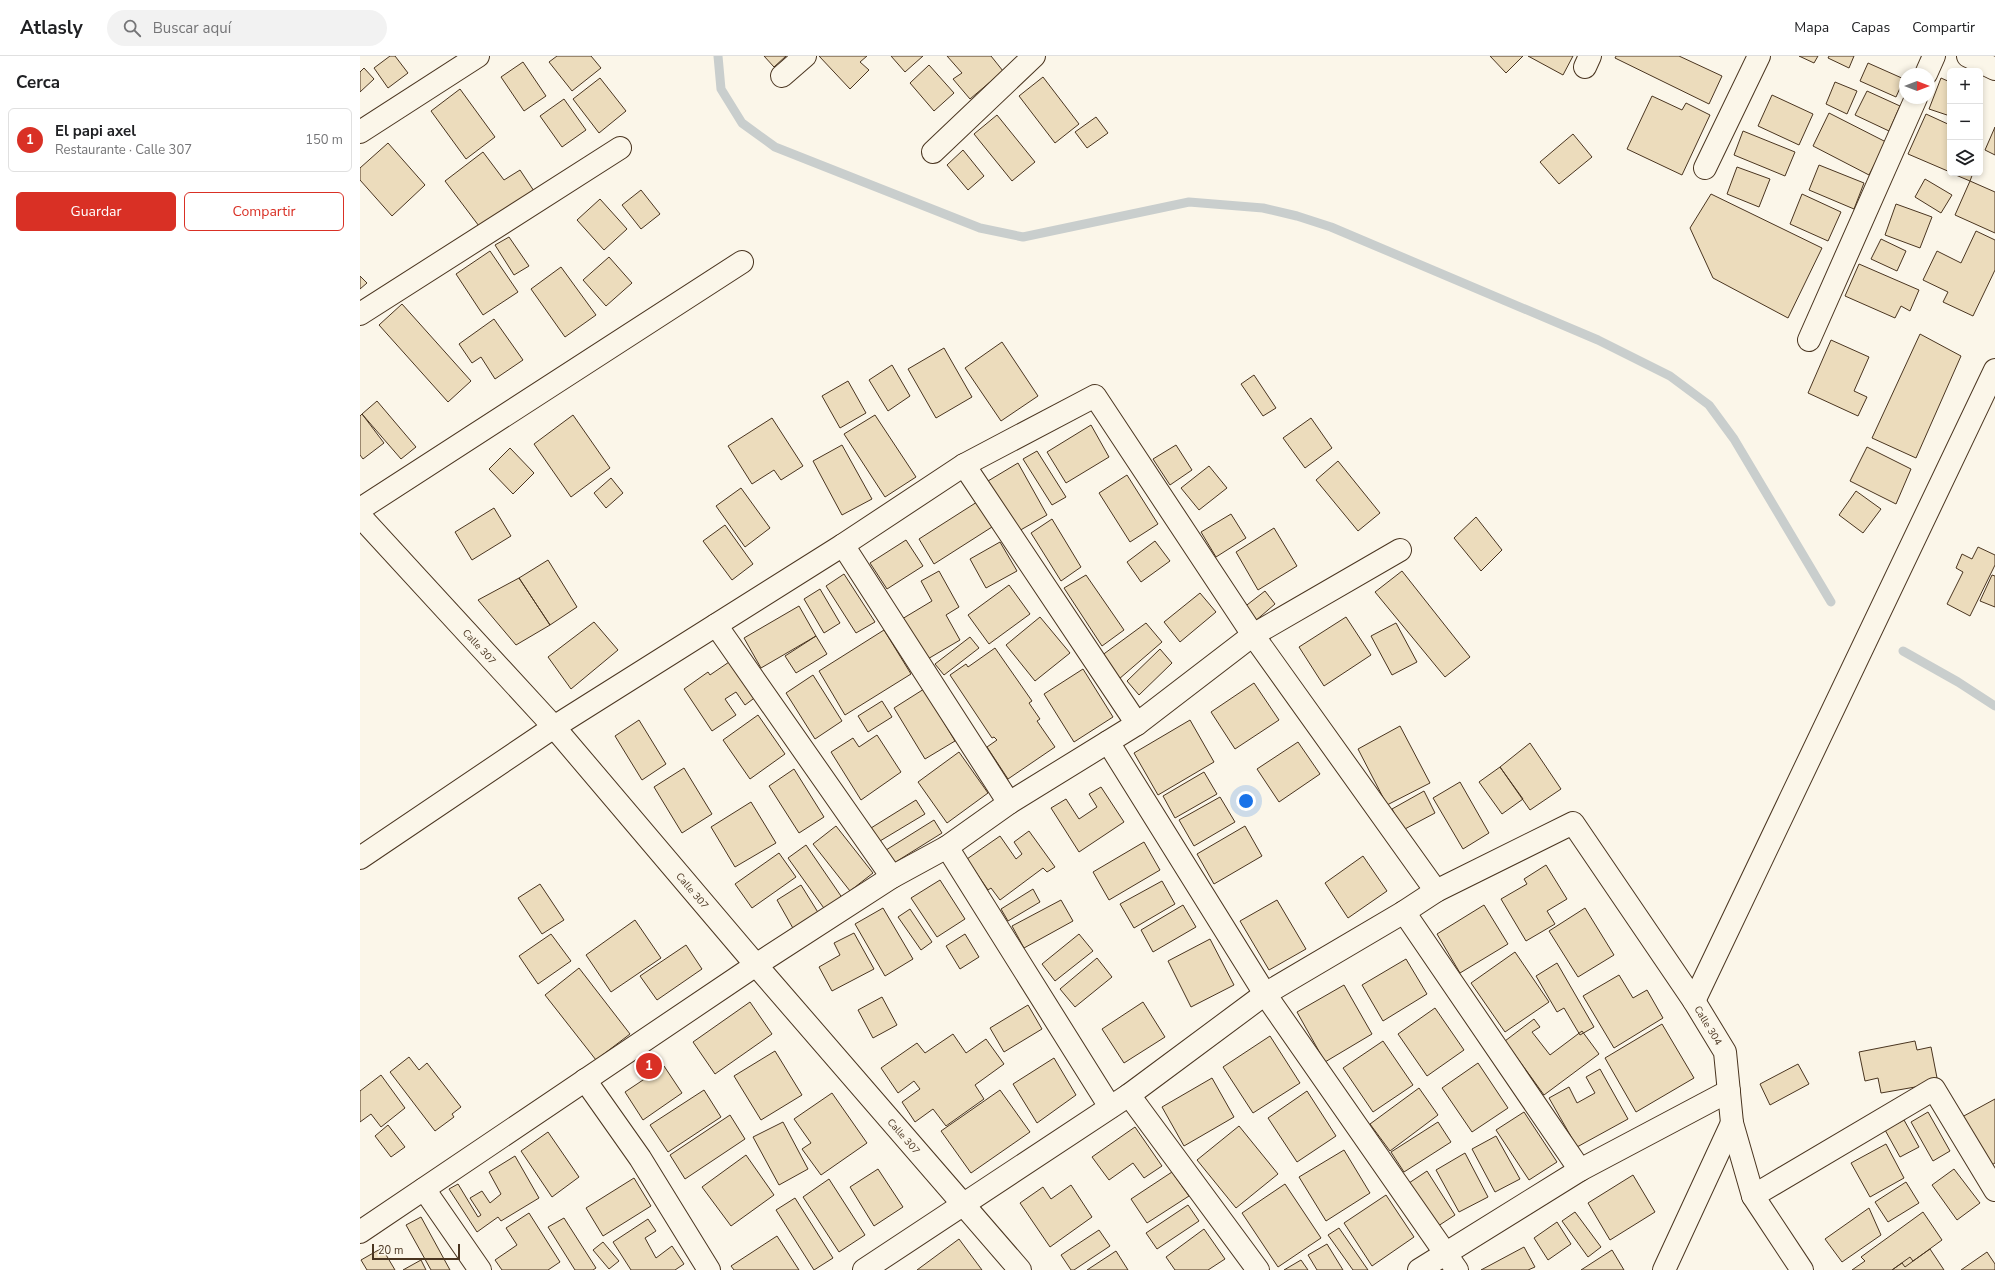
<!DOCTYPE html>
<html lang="es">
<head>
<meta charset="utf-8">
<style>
	body { margin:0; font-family:"Nunito Sans",sans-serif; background:#f2f2f2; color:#202124 }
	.controls { position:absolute; right:12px; top:12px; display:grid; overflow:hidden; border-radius:6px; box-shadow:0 2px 6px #0003 }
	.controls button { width:36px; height:36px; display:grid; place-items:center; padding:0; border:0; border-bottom:1px solid #e0e0e0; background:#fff; color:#202124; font:20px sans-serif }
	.compass { position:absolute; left:1539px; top:12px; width:36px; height:36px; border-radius:50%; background:#fff; box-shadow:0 2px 6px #0003; rotate:90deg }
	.scale { position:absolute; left:12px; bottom:10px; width:88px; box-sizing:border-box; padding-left:4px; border:2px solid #4a3520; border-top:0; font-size:11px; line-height:14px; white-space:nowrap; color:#4a3520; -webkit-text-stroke:3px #fbf6e9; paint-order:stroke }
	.you { position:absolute; left:886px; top:745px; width:14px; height:14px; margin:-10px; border:3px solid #fff; border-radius:50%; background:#1a73e8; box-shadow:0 0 0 6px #1a73e833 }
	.badge { display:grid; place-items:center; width:26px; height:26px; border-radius:50%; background:#d93025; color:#fff; font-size:13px; font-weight:700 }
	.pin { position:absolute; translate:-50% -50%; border:2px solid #fff; box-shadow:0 1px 4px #0006 }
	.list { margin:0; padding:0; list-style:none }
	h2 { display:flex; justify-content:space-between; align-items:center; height:52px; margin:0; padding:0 16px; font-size:17px }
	h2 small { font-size:13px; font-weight:400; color:#757577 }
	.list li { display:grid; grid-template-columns:26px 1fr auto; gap:12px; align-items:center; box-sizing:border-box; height:64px; margin:0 8px 8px; padding:0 8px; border:1px solid #e0e0e0; border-radius:6px }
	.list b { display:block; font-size:15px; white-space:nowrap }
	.list p { margin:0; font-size:13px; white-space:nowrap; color:#757577 }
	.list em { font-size:13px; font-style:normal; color:#757577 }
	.actions { display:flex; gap:8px; padding:12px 16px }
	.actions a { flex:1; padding:9px 0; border:1px solid #d93025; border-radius:6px; text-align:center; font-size:14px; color:#d93025 }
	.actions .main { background:#d93025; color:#fff }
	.icon { flex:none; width:22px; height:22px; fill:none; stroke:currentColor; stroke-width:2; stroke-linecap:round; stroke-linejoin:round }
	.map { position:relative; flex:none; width:1635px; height:1214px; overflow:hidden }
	header { display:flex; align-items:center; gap:24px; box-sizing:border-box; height:56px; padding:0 20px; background:#fff; border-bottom:1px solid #e0e0e0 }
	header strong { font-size:19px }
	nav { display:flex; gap:22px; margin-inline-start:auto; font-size:14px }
	.search { width:280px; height:36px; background:#f2f2f2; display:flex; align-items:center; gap:10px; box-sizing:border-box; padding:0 14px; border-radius:22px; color:#757577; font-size:15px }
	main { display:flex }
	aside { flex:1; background:#fff }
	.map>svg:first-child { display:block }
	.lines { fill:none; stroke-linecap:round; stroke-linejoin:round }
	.stream { stroke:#c9cecd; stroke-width:9 }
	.building { fill:#ecdcbc; stroke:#4a3520 }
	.minor-casing { stroke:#4a3520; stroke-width:24 }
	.tertiary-casing { stroke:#4a3520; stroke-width:24 }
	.minor { stroke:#fbf6e9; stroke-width:22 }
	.tertiary { stroke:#fbf6e9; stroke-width:22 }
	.labels { text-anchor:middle; stroke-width:3; stroke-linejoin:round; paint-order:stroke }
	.street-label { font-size:10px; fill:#4a3520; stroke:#fbf6e9 }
</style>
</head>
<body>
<header>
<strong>Atlasly</strong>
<div class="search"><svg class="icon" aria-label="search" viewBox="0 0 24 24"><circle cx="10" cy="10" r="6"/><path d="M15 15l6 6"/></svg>Buscar aquí</div>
<nav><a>Mapa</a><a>Capas</a><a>Compartir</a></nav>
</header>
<main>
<aside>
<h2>Cerca<small></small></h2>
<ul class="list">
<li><span class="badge">1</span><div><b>El papi axel</b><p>Restaurante · Calle 307</p></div><em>150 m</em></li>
</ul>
<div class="actions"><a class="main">Guardar</a><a>Compartir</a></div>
</aside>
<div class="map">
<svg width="1635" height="1214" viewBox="0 0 1635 1214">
	<rect width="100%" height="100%" fill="#fbf6e9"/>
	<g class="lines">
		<path class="stream" d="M358,0L361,33L382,67L415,91L620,172L663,181L829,146L903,152L937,160L971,171L1238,284L1310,320L1349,349L1374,383L1471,546
			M1543,595L1598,626L1635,650"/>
	</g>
	<path class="building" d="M30,0H35L48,17L28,32L14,12Z
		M197,0H231L241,12L212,35L189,6Z
		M404,0H426L414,11Z
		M459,0H507L500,6L509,14L490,33Z
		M531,0H563L545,16Z
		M587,0H631L643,15L610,43L593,23L602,17Z
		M1130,0H1163L1146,17Z
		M1168,0H1213L1203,19Z
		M1256,0H1319L1362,20L1349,48L1255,2Z
		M1439,0H1458L1454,7Z
		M1469,0H1494L1489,12L1468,2Z
		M163,6L186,40L164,55L141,21Z
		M1508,7L1544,23L1536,41L1500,25Z
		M569,9L594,37L574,55L550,27Z
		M4,12L14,23L0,36V16Z
		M683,21L719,68L695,87L659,40Z
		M240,22L266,55L239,77L213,43Z
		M1581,22L1590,26V60L1569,53Z
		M1475,26L1497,35L1487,58L1466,48Z
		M100,33L135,81L106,103L71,55Z
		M1507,35L1540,50L1529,75L1495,59Z
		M1412,39L1453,58L1439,89L1398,70Z
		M1292,40L1322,54L1326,47L1350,59L1322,119L1267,93Z
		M204,43L226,74L202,91L180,60Z
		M1469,57L1526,86L1509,119L1453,90Z
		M1566,58L1590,69V116L1548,98Z
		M637,59L675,106L652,125L614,78Z
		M736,61L748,77L727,92L715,76Z
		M1635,71V99L1625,94Z
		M1383,75L1435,96L1425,120L1374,99Z
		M1213,78L1232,101L1199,128L1180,106Z
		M28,87L65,129L32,160L0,124V112Z
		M603,94L624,120L608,134L587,109Z
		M123,96L144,124L160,114L174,135L122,174L85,125Z
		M1459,109L1504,127L1494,153L1449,134Z
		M1377,111L1410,123L1399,151L1367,138Z
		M1591,117H1613L1610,125Z
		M1565,123L1592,139L1581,157L1555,141Z
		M1610,125L1635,136V177L1595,159Z
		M281,134L300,158L281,173L262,149Z
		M1351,138L1462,192L1428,262L1353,222L1330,172Z
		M1442,138L1481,156L1468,185L1430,168Z
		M240,143L267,173L244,194L217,164Z
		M1536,148L1572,161L1560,192L1525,179Z
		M1616,175L1635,184V214L1613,260L1583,246L1588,236L1563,224L1577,195L1601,207Z
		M149,181L169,210L154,219L135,189Z
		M1521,183L1546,195L1537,215L1511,203Z
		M130,195L158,236L123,259L96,218Z
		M249,201L272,227L246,250L223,224Z
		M1499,208L1559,234L1550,255L1541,250L1535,262L1485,240Z
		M201,211L236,259L205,281L171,233Z
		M0,220L7,227L0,233Z
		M42,248L111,325L88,346L19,269Z
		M134,263L163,304L135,323L121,301L112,307L99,288Z
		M1560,278L1601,300L1556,402L1512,382Z
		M1471,284L1509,301L1494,335L1507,341L1498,360L1448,337Z
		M642,286L678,340L641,365L605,312Z
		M584,292L612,341L576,362L548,313Z
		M532,309L550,340L528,355L509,324Z
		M894,319L916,352L903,360L881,328Z
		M488,325L506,357L480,372L462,340Z
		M17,345L56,391L41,403L2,358Z
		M2,358L24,387L3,403L0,399V360Z
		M213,359L250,412L211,441L174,388Z
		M515,359L556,421L525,441L484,378Z
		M412,362L443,410L421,424L414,414L392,428L368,390Z
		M951,362L972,392L945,412L923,382Z
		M731,369L749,401L706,427L687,396Z
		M482,389L512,443L482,459L453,405Z
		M816,389L832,414L810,429L793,403Z
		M1507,391L1551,413L1536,448L1490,425Z
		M150,392L174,417L153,438L129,413Z
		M677,395L706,441L692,449L663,403Z
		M978,405L1020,457L998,475L956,424Z
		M658,407L687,459L657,476L628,425Z
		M849,410L867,432L839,454L821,432Z
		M767,419L798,468L770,486L739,437Z
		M251,422L263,437L246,452L234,437Z
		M381,432L410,472L385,491L356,450Z
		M1496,435L1521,453L1503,477L1479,459Z
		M617,446L632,471L574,508L559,483Z
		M134,452L151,480L112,504L95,476Z
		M871,458L886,482L856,501L841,476Z
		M1116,461L1142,494L1121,515L1094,482Z
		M692,463L721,511L701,525L671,477Z
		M365,469L393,508L372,524L343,485Z
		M914,472L937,510L898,534L876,496Z
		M546,484L563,510L527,533L510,507Z
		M795,485L810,505L781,526L767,506Z
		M640,486L657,515L626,532L610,503Z
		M1618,491L1635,499V509L1610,560L1587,548L1603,516L1596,512L1602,498L1612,503Z
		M188,504L217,551L190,569L159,522Z
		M579,515L599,551L586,559L600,584L566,604L542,563L572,545L561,525Z
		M1042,515L1110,601L1085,621L1015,536Z
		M484,518L515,566L496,577L466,530Z
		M726,519L764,574L742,590L704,532Z
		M1632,519L1635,520V551L1620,545Z
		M159,522L190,569L156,589L118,544Z
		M649,529L670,558L629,588L608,559Z
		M460,533L480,567L464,577L444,543Z
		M905,535L915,548L894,566L883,552Z
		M840,537L856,556L820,586L804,566Z
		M439,550L456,580L401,612L384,582Z
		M680,561L710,597L675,625L646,589Z
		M986,561L1011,599L964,630L939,591Z
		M234,566L258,594L211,633L188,601Z
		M786,567L802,586L759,623L741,600Z
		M1036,567L1057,606L1032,619L1011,580Z
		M524,574L551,618L485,659L459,615Z
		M456,580L467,598L436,617L425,600Z
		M610,581L619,592L584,619L575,608Z
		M635,592L672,645L669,647L680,663L677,665L695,691L648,723L627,691L637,684L634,681L632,682L590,619L606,608L608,611Z
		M800,593L812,607L779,639L767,625Z
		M372,604L397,640L385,649L376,636L365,643L376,659L352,675L324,633L348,616L350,619Z
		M723,613L753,661L714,686L684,638Z
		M453,619L482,665L455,683L426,637Z
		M894,627L919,664L875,693L851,656Z
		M564,633L595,685L565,703L534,652Z
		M522,645L532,661L508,676L498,660Z
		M398,659L425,698L390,723L363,684Z
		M279,664L306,708L282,724L255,680Z
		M830,664L854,706L798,739L774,697Z
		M1040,670L1070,727L1027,749L998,693Z
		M517,679L541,716L501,744L471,696L493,682L499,691Z
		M938,686L960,718L919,746L897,713Z
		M1170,687L1201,733L1170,754L1140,711Z
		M599,696L628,737L587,767L558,726Z
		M1140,711L1163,743L1142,758L1119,726Z
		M324,712L352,758L322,777L294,731Z
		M434,713L464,761L439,777L409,730Z
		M844,716L857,738L815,762L803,740Z
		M1100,726L1129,777L1103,793L1073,742Z
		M741,731L764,766L719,796L691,752L706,743L719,763L737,751L729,738Z
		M1064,735L1075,757L1043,774L1032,753Z
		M860,741L875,766L834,790L819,764Z
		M556,744L565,758L520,785L511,772Z
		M391,746L416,787L375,811L351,771Z
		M574,764L582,777L534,807L526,794Z
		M476,770L513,817L490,835L453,788Z
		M885,770L902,800L854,828L837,798Z
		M669,775L695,811L687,816L683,812L640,844L631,832L628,834L607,803L640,780L656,803L662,798L654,786Z
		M784,786L800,814L749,844L733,816Z
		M446,789L483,843L466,855L428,802Z
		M419,797L436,821L392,852L375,828Z
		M1003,800L1027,835L988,862L965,827Z
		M1186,809L1207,843L1187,855L1195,868L1166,885L1141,843L1167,828L1164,823Z
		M580,824L605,863L577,881L551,842Z
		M802,825L815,848L774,872L760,848Z
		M180,828L204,864L182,878L158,842Z
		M441,829L459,858L434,874L417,844Z
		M673,833L680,846L648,865L641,853Z
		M701,844L713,865L664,892L652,870Z
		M917,844L946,893L909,914L880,865Z
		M823,849L836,871L793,896L781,874Z
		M1124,849L1148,888L1100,917L1077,878Z
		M523,852L553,903L525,920L495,868Z
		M1225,852L1254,899L1218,921L1189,875Z
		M550,853L572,886L561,894L538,861Z
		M275,864L301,902L251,936L226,899Z
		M494,877L514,913L472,935L459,911L480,899L474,887Z
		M191,878L211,905L178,928L159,900Z
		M605,878L619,901L600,913L586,890Z
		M719,878L733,895L695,925L682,908Z
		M850,883L874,929L831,951L808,905Z
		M326,889L342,913L297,944L280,920Z
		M1155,896L1189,946L1145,976L1111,927Z
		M737,902L752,921L715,951L700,933Z
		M1046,903L1067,938L1023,965L1002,929Z
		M1197,907L1234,971L1220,979L1204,952L1197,956L1176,920Z
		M219,912L270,978L236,1004L185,939Z
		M1259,919L1273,942L1287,934L1303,962L1254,992L1223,940Z
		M984,929L1012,978L965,1006L937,956Z
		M522,941L537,969L513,982L498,954Z
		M390,946L412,978L355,1018L333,986Z
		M783,946L805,981L764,1007L742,973Z
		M668,949L682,973L644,996L630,972Z
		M1075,952L1104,994L1067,1020L1038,978Z
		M1174,963L1180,971L1172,976L1190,999L1222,975L1239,998L1184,1039L1145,985Z
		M1302,968L1334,1022L1276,1056L1245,1002Z
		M593,978L606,997L626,983L644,1008L615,1029L624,1043L586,1070L573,1053L555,1066L542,1046L560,1033L554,1025L538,1037L521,1012L557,987L565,997Z
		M910,980L940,1027L893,1057L863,1011Z
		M1023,985L1053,1029L1013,1056L983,1012Z
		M1555,985L1557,994L1571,991L1578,1027L1521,1037L1518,1022L1505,1025L1499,996Z
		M415,995L442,1039L401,1064L374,1020Z
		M49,1001L59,1014L67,1007L101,1051L92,1058L94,1061L75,1075L30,1016Z
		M694,1002L716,1039L677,1067L653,1028Z
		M1118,1007L1148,1052L1112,1076L1082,1032Z
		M1438,1008L1449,1028L1410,1049L1400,1028Z
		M304,1010L322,1037L283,1064L265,1036Z
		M1240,1013L1268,1063L1217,1091L1189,1042L1209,1031L1217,1047L1235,1037L1226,1021Z
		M21,1019L45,1052L21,1071L11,1058L0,1066V1035Z
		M852,1022L874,1061L824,1090L802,1051Z
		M1059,1032L1078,1059L1030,1095L1010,1068Z
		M344,1034L361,1061L308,1096L290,1069Z
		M640,1034L670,1076L611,1117L581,1075Z
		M947,1035L976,1080L937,1106L908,1062Z
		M472,1037L507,1087L461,1119L442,1093L451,1087L434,1063Z
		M1635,1043V1107L1630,1110L1602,1061Z
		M1164,1056L1197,1106L1169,1124L1136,1074Z
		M1568,1056L1590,1095L1573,1105L1551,1066Z
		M370,1059L385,1083L325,1123L310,1099Z
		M1544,1064L1559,1091L1540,1101L1525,1074Z
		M423,1066L448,1113L419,1129L393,1081Z
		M1078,1066L1091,1086L1044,1116L1031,1096Z
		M28,1069L45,1091L31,1101L15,1080Z
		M879,1070L918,1118L876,1152L837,1104Z
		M775,1071L802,1110L784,1122L773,1107L749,1124L732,1101Z
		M188,1076L219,1121L192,1141L161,1095Z
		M1136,1080L1160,1123L1135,1136L1112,1093Z
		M1526,1088L1544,1122L1510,1141L1491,1107Z
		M984,1094L1010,1137L966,1165L939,1121Z
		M1105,1097L1128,1141L1099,1156L1076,1114Z
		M386,1099L414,1139L371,1170L342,1131Z
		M155,1100L179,1142L141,1165L138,1161L117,1176L89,1133L98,1128L118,1161L121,1159L110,1142L122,1135L130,1147L141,1138L129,1116Z
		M518,1113L543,1151L514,1170L490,1131Z
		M1594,1113L1620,1147L1597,1164L1572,1129Z
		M1067,1115L1095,1159L1075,1172L1046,1129Z
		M812,1116L829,1140L787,1167L771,1143Z
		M1273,1119L1295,1156L1250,1184L1228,1147Z
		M274,1122L291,1150L243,1180L226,1152Z
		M469,1123L505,1179L479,1196L443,1141Z
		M1546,1126L1559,1147L1528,1166L1515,1146Z
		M925,1128L961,1182L918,1211L882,1157Z
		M711,1129L732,1161L690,1191L660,1147L683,1131L691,1143Z
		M1026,1139L1054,1181L1012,1210L984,1167Z
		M435,1142L473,1202L454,1214L416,1154Z
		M828,1149L839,1165L797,1193L786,1177Z
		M1509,1152L1521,1179L1482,1206L1465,1183Z
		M1215,1156L1241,1191L1228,1201L1202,1165Z
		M1563,1156L1582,1184L1545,1211L1542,1207L1532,1214H1492L1505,1205L1501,1201Z
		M169,1157L200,1206L188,1214H142L135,1204L157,1189L146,1172Z
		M61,1161L90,1214H71L46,1169Z
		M204,1162L236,1212L233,1214H215L188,1171Z
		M288,1163L296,1175L285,1182L296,1202L312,1190L324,1208L315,1214H271L253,1186Z
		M1197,1166L1211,1188L1188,1204L1174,1182Z
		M979,1172L1008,1214H993L968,1179Z
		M844,1173L865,1203L848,1214H815L806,1201Z
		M739,1174L750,1190L714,1214H711L701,1199Z
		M417,1180L439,1214H374L371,1210Z
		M599,1183L622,1214H557Z
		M243,1186L259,1205L249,1213L233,1194Z
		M967,1188L983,1214H957L948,1199Z
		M1164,1191L1175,1211L1168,1214H1121Z
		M22,1192L35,1214H7L1,1204Z
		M1570,1193L1584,1214H1532L1550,1201L1553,1205Z
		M1252,1194L1264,1214H1221Z
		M756,1195L768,1214H727Z
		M1627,1196L1635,1208V1214H1601Z
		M61,1204L66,1214H43Z
		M941,1204L948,1214H924Z"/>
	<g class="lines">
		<g class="minor-casing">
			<g id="minor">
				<path d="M1608,0L1635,13"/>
				<path d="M1225,11L1230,0"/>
				<path d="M1566,18L1574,0"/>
				<path d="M422,20L445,0"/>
				<path d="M0,76L118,0"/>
				<path d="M573,96L674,0"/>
				<path d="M1345,112L1399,0"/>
				<path d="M0,258L260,92"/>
				<path d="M1449,284L1556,42"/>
				<path d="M604,409L777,668"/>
				<path d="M0,453L382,206"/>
				<path d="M483,489L649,747"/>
				<path d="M356,569L532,821"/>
				<path d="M748,686L905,938L1097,1214"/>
				<path d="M587,791L750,1051"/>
				<path d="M0,802L194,671L483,489L604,409L735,340L893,579L1076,835"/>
				<path d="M1044,856L1220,1114"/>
				<path d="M1334,945L1635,314"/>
				<path d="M225,1024L280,1102L349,1214"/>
				<path d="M769,1039L898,1214"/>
				<path d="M64,1133L120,1214"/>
				<path d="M1393,1140L1574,1033L1635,1134"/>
				<path d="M0,1176L396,909L532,821L587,791L649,747L777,668L893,579L1040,494"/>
				<path id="s1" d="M504,1214L769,1039L905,938L1044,856L1076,835L1213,767L1334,945L1365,996L1372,1067L1393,1140L1442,1214"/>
				<path d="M1059,1214L1220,1114L1369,1035"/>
				<path d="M1304,1214L1372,1067"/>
			</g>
		</g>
		<g class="tertiary-casing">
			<g id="tertiary">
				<path id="s2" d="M0,460L194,671L396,909L660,1214"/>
			</g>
		</g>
		<use href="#minor" class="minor"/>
		<use href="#tertiary" class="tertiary"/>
	</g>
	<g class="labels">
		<g class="street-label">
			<text dy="4" stroke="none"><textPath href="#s2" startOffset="177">Calle 307</textPath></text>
			<text dy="4" stroke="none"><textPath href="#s2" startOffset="501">Calle 307</textPath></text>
			<text dy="4" stroke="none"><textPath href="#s1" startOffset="1083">Calle 304</textPath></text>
			<text dy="4" stroke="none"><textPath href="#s2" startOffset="825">Calle 307</textPath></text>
		</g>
	</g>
</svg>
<div class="controls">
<button>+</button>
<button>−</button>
<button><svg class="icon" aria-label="layers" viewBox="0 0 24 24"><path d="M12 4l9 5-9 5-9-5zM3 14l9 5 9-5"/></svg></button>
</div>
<svg class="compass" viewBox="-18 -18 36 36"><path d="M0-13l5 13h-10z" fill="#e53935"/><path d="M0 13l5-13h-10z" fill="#757577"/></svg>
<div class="scale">20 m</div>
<div class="you"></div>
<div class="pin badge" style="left:289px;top:1010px">1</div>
</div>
</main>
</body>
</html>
